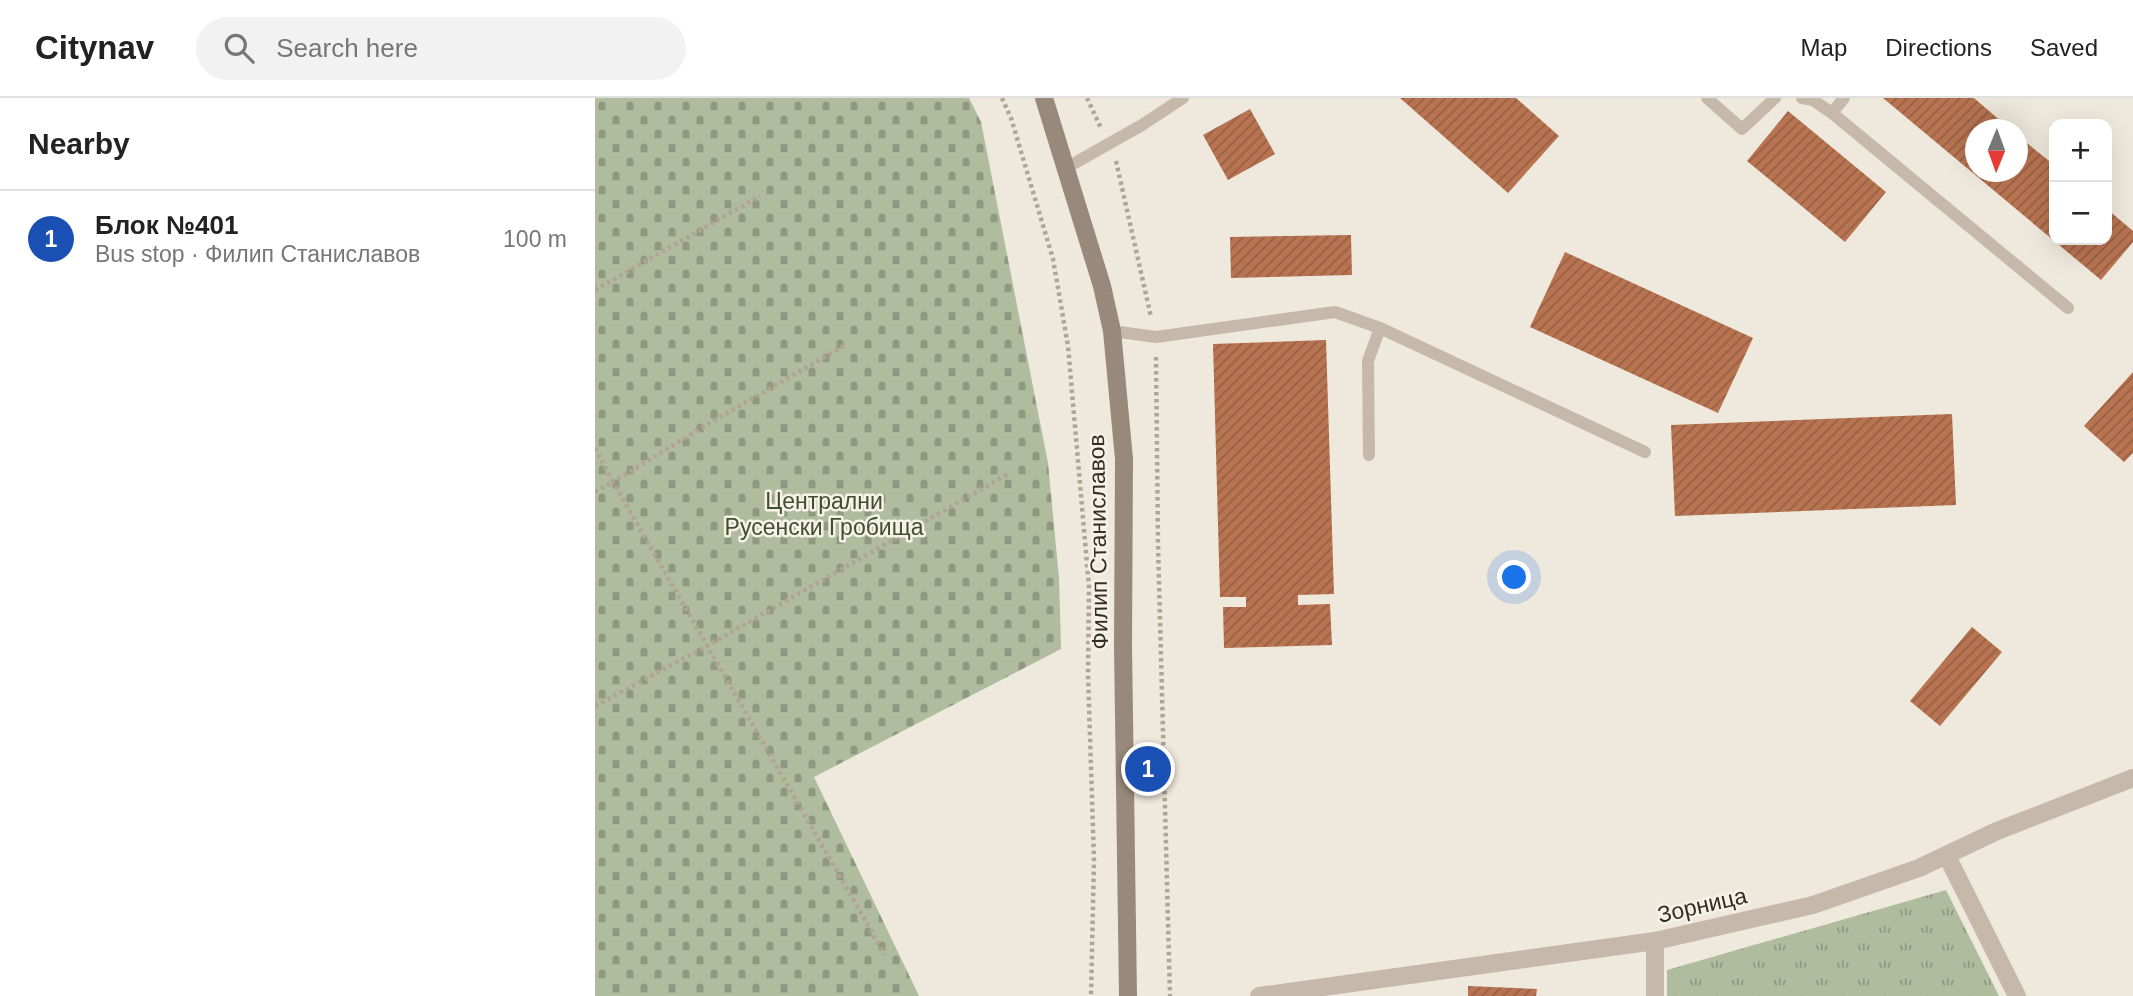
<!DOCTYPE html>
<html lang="en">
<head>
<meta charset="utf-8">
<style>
	body { margin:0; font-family:Helvetica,sans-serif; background:#f2f2f2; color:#222 }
	.controls { position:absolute; right:21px; top:21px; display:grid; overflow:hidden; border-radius:14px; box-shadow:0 7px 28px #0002 }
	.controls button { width:63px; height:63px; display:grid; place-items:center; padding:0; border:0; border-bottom:2px solid #e0e0e0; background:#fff; color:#222; font:35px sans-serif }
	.compass { position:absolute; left:1370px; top:21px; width:63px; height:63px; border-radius:50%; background:#fff; box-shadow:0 7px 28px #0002; rotate:181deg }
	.you { position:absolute; left:920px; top:480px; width:24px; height:24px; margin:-18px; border:5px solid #fff; border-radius:50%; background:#1a73e8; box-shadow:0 0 0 10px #1a73e833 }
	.badge { display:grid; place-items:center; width:46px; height:46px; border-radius:50%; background:#234951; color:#fff; font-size:23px; font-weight:700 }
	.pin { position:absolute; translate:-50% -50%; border:4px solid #fff; box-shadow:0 2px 7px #0006 }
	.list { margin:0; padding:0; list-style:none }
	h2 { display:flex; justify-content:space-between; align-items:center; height:91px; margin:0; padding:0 28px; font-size:30px }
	h2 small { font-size:23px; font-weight:400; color:#767676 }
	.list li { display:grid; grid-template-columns:46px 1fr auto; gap:21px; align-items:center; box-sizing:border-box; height:98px; padding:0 28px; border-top:2px solid #e0e0e0 }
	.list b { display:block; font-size:26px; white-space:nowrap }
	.list p { margin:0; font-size:23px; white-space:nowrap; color:#767676 }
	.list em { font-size:23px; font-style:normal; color:#767676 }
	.icon { flex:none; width:38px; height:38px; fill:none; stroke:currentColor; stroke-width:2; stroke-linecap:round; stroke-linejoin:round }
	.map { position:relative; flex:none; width:1538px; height:898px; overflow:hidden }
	header { display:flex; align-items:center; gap:42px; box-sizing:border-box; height:98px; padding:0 35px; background:#fff; border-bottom:2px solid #e0e0e0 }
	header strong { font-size:33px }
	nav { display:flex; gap:38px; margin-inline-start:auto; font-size:24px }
	.search { width:490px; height:63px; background:#f2f2f2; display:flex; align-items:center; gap:18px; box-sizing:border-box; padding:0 24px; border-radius:38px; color:#767676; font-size:26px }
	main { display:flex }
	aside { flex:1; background:#fff }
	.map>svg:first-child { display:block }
	.grass { fill:url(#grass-tufts) }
	.cemetery { fill:url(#cemetery-stones) }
	.building { fill:url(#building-hatch) }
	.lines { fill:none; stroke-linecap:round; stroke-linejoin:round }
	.path { stroke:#b1a494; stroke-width:4.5; stroke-dasharray:3.5 3.5; stroke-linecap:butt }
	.service { stroke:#c6b9aa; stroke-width:12 }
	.minor { stroke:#c6b9aa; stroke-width:18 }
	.secondary { stroke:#99897b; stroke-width:18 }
	.labels { text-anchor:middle; stroke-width:5; stroke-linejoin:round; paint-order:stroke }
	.park-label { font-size:23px; fill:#404f2f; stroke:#f7f2e8 }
	.street-label { font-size:23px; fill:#342d28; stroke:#f7f2e8 }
</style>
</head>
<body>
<header>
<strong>Citynav</strong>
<div class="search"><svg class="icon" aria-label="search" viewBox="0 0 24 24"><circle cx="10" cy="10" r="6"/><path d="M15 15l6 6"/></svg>Search here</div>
<nav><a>Map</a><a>Directions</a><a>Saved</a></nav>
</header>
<main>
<aside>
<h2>Nearby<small></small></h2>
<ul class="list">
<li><span class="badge" style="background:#1a4fb4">1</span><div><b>Блок №401</b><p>Bus stop · Филип Станиславов</p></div><em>100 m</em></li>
</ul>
</aside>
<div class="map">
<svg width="1538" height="898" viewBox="0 0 1538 898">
	<defs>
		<pattern id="grass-tufts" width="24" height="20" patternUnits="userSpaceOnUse" patternTransform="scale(1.75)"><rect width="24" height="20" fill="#afbc9e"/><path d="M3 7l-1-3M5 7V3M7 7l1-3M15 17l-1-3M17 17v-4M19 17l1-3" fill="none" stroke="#8f9981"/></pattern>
		<pattern id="cemetery-stones" width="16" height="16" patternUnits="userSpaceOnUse" patternTransform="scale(1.75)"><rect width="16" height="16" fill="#afbc9e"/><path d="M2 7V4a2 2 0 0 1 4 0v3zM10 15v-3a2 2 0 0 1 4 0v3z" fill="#8f9981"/></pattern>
		<pattern id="building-hatch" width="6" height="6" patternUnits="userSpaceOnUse" patternTransform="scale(1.75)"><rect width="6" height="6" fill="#b87451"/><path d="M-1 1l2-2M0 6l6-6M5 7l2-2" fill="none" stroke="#966043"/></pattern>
	</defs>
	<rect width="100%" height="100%" fill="#efe8dc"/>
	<path class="grass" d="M1351,792L1404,898H1072V872Z"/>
	<path class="cemetery" d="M0,0H374L386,24L453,365L464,480L466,551L219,679L324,898H0Z"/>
	<path class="building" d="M805,0H921L964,38L913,95Z
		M1288,0H1379L1416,32H1380V74H1422V37L1459,67V142H1512V111L1538,133V144L1506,182Z
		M655,11L680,56L633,82L608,37Z
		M1193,13L1291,94L1250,144L1152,63Z
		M756,137L757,177L636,180L635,139Z
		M970,154L1158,240L1123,315L935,229Z
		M731,242L739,496L703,497V507L735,506L737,547L629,550L628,509H651V499H625L618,246Z
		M1538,274V355L1529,364L1489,328Z
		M1357,316L1361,407L1080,418L1076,327Z
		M1377,529L1407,554L1345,628L1315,603Z
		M873,888L942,891L941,898H873Z"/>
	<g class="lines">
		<path class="path" d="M407,0L416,20L458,161L473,248L494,489L493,577L499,762L496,898
			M492,0L506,30
			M521,63L556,219
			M0,192L165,98
			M249,248L116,324L18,384L290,857
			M561,259L563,445L575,898
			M0,350L18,384L0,394
			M0,608L112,548L413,376"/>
		<path class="service" d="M1112,0L1147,31L1180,0
			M1207,0L1218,2L1237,15L1249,0
			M1237,15L1473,210
			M471,70L547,27L588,0
			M517,233L561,239L740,214L785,230L1050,354
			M774,357L773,263L785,230"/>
		<path class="minor" d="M1352,758L1422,898
			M1060,843V898
			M664,898L1060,843L1218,807L1324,770L1402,733L1538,680"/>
		<path class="secondary" d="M449,0L507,188L517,233L529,361L528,548L533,898"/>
	</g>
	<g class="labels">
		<g class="park-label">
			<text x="229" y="411">Централни<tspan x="229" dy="26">Русенски Гробища</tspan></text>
		</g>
		<g class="street-label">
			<text transform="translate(503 444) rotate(-91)" y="8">Филип Станиславов</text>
			<text transform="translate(1107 807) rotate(-13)" y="8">Зорница</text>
		</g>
	</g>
</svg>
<div class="controls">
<button>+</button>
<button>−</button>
</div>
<svg class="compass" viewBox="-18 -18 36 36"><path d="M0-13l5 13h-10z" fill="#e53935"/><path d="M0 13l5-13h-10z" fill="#767676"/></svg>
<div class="you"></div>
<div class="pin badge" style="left:553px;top:671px;background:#1a4fb4">1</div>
</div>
</main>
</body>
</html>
